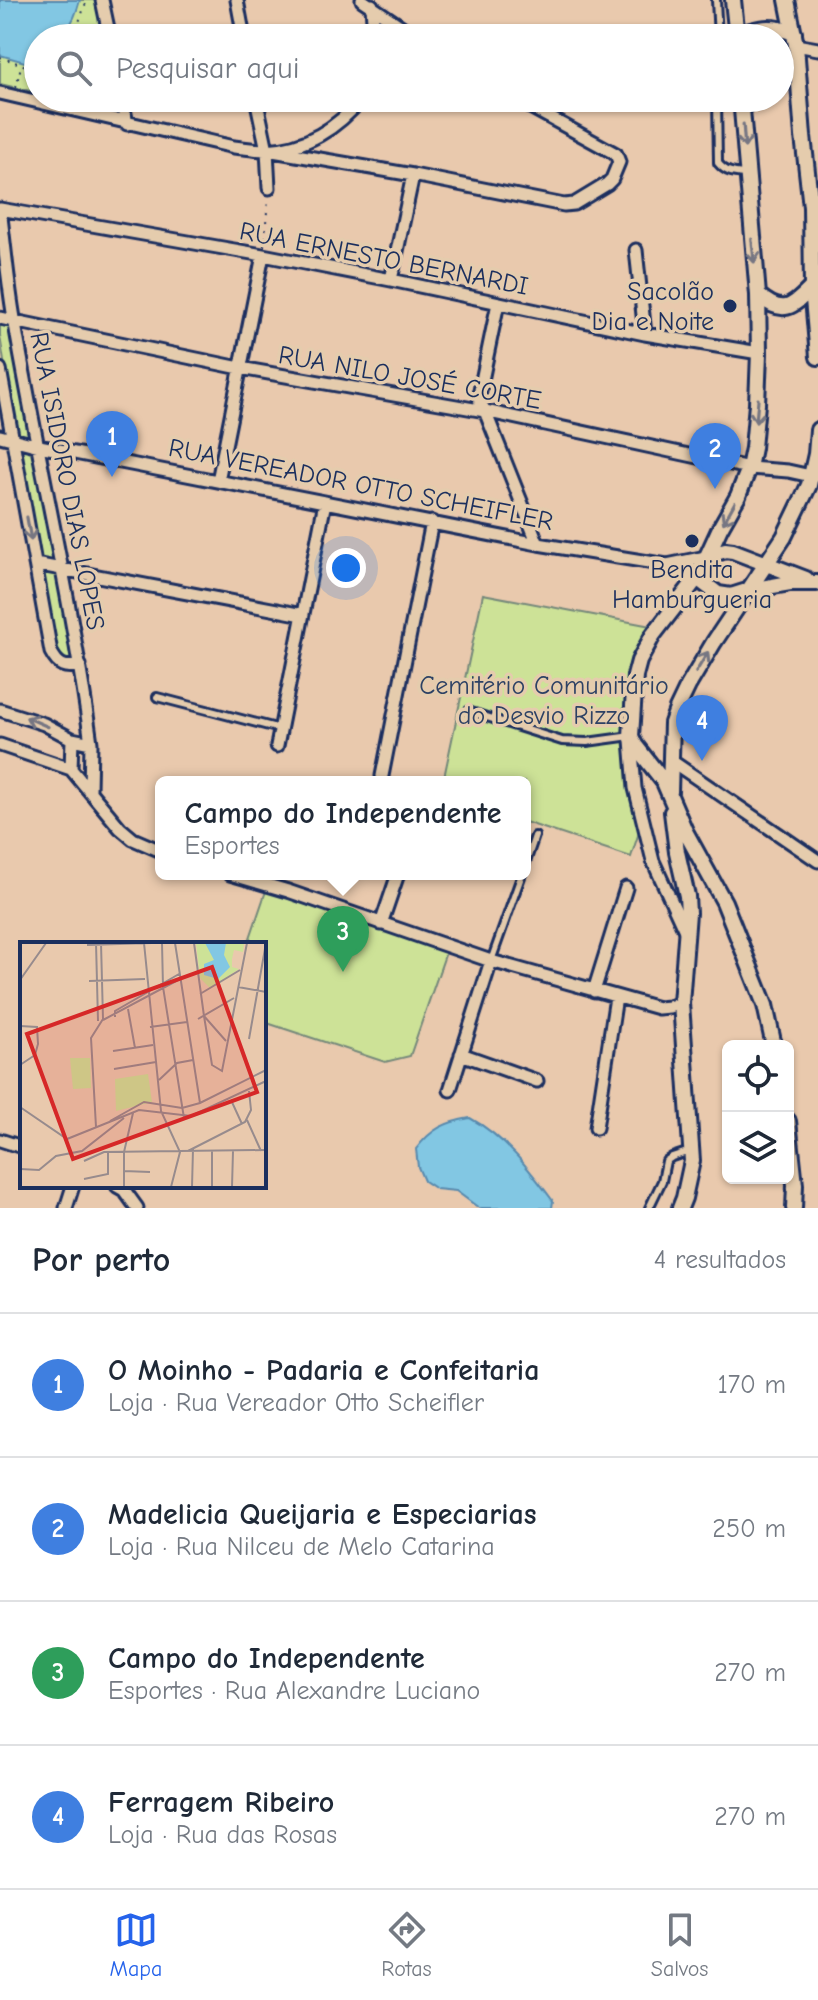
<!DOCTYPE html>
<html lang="pt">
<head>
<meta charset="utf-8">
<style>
	body { margin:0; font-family:"Comic Neue",sans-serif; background:#f6f6f7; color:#1f2937 }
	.controls { position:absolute; right:24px; bottom:24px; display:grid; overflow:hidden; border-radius:12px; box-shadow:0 2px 6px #0004 }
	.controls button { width:72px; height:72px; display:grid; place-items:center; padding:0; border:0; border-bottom:2px solid #e0e1e3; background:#fff; color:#1f2937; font:40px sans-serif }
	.you { position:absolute; left:346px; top:568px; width:28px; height:28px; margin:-20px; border:6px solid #fff; border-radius:50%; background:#1a73e8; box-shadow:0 0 0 12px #1a73e833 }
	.badge { display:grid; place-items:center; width:52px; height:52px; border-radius:50%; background:#2563eb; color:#fff; font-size:26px; font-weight:700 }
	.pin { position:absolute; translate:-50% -66px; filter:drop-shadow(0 2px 4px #0008) }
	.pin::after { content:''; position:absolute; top:42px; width:28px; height:24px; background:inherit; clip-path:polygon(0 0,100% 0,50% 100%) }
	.popup { position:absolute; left:155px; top:776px; width:376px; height:104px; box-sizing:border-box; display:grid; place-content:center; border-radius:12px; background:#fff; filter:drop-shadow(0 2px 6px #0005); font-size:26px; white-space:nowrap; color:#747a83 }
	.popup b { font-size:30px; color:#1f2937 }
	.popup::after { content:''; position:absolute; left:50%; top:100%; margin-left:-16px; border:16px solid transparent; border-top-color:#fff }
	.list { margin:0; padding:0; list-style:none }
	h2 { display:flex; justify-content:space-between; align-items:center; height:104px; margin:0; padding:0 32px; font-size:34px }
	h2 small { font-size:26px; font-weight:400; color:#747a83 }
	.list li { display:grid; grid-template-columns:52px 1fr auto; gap:24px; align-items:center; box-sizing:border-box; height:144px; padding:0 32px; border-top:2px solid #e0e1e3 }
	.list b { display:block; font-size:30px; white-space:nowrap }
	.list p { margin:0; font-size:26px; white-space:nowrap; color:#747a83 }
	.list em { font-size:26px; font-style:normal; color:#747a83 }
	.icon { flex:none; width:44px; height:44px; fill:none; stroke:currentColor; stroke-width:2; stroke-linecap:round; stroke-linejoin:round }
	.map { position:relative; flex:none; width:818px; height:1208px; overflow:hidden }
	.search { position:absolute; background:#fff; box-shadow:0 2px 6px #0004; left:24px; right:24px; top:24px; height:88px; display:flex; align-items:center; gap:20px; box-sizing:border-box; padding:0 28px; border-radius:44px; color:#747a83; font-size:30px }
	.sheet { height:680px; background:#fff }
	nav { display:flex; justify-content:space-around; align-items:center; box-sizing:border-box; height:112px; border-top:2px solid #e0e1e3; background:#fff; font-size:22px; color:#747a83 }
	nav a { display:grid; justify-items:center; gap:4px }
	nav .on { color:#2563eb }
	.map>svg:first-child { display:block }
	.green { fill:#cde297; stroke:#74887a; stroke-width:2 }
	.water { fill:#82c7e3; stroke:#598aae; stroke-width:2 }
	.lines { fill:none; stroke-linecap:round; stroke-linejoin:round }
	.service-casing { stroke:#1b2f5e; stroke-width:12 }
	.minor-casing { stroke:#1b2f5e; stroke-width:17 }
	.tertiary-casing { stroke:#1b2f5e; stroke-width:20 }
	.path { stroke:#1b2f5e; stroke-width:2; stroke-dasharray:2 6; stroke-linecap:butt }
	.service { stroke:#e5ccad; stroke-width:6 }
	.minor { stroke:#e5ccad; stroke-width:11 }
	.tertiary { stroke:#e5ccad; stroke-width:14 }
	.oneway { stroke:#767682 }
	.poi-dot { fill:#1b2f5e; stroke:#e5ccad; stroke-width:3 }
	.labels { text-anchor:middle; stroke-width:7; stroke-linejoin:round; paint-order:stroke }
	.street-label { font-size:26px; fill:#1b2f5e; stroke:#e5ccad }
	.poi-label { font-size:26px; fill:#1b2f5e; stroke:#e5ccad; text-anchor:end }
	.park-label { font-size:26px; fill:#2d4164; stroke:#e5ccad }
	.inset-road { fill:none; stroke:#978b8d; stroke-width:2 }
	.view { fill:#d62828; fill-opacity:0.15; stroke:#d62828; stroke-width:4 }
	.inset-edge { fill:none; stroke:#1b2f5e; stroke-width:4 }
</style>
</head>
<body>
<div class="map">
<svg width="818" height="1208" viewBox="0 0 818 1208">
	<rect width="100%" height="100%" fill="#e9c9ad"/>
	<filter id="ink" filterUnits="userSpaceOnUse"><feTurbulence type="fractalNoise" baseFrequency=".0125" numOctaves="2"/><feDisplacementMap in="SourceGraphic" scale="16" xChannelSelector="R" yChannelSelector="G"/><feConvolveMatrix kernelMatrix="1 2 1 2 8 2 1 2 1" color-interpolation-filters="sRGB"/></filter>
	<g filter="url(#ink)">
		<path class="green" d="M0,0H101L108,38H38V87L35,92L0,84Z
			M0,322L11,327L30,438H16L0,336Z
			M16,447L37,451L58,563L37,561Z
			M39,571L58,573L75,659L67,663L57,660Z
			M483,594L651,626L630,666L625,709L626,741L640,829L631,857L525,822V782H443Z
			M266,891L446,952L410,1056L385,1062L264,1022V944H248Z"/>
		<path class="water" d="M0,0H80C73,26 66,38 38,38V57L28,63L0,55Z
			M470,1118C505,1137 530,1170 553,1201L552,1208H479L456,1191L436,1189L424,1181L418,1167L416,1149C432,1128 446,1122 470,1118Z"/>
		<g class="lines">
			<g class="service-casing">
				<path id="service" d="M716,0L718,38
					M717,98L718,163C726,173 734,173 746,174
					M157,697L280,729
					M468,711L562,741L587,742L631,736
					M525,865L535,836
					M491,961L522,874
					M649,1208L662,1181L666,1161L672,1157L690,1151"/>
			</g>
			<g class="minor-casing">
				<path id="minor" d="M102,0L110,38
					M237,0L244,38
					M362,0L418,38
					M372,5L374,38
					M796,45L818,49
					M0,93L234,147C244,148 255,150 265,150C305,149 338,128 362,98
					M122,98L127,124
					M256,98L267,150L269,188
					M267,150L413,175L564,205L574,204L607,184L612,179L619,162L616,154L514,98
					M0,209L263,255L391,280L645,334L759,353
					M636,250L645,334
					M391,280L413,175
					M498,303L479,395L480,403L485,411L538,544
					M0,318L240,368L485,411L749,468L788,471L811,476
					M0,369L51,652C58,666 65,669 80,665
					M0,436L39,446L538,544L667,565L697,578
					M218,481L263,255
					M35,564L303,615
					M667,565L706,557
					M0,710L44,724L72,739L91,743C72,602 39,464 15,324C8,286 5,247 0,209
					M72,739L71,769L120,828L133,839L161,851
					M631,740L635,788L653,861L686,933
					M0,745L71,769
					M277,746L325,502
					M670,760L818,861
					M382,776L432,522
					M90,790L91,743
					M230,874L288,891L491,961L658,1008L669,1007L681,1003
					M381,924L398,874
					M594,991L626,888
					M461,1054L537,1081
					M450,1090L491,961
					M596,1128L616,997
					M0,1140L22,1147
					M117,1186L124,1190L137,1208
					M66,1208L73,1186"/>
			</g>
			<g class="tertiary-casing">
				<path id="tertiary" d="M733,0L737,38
					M787,0L796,45L803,136L811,207L812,287L818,357
					M737,36C757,27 772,25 794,33
					M741,98L758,295L759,353L757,404L753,448L749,468L738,496L720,528L697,578L653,635L639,661L635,676L631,736L635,745L664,782L685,831L724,902L765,1005L774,1046
					M758,295C783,316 792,308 812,287
					M706,557L725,550L733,551L806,579
					M697,578L718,594L731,596L750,590L790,583H817
					M670,792L672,723L677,709L688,686L714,642L784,537L809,485L816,454L818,430
					M672,812L677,852L687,896L688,913L681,1003L692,1161L684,1198L680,1208
					M788,1121L795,1185L794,1208"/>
			</g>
			<path class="path" d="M68,35L88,37L97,35
				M63,38L79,22L87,0
				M0,57L29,67L38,64
				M16,87L21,66
				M264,246L268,200"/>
			<use href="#service" class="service"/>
			<use href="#minor" class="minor"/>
			<use href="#tertiary" class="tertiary"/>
		</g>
		<defs><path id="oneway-shaft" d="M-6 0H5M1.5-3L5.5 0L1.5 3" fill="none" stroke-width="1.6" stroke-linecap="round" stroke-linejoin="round" transform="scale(2)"/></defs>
		<g class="oneway">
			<use href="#oneway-shaft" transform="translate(744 136) rotate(86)"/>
			<use href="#oneway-shaft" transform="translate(753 251) rotate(84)"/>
			<use href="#oneway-shaft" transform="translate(757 411) rotate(95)"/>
			<use href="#oneway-shaft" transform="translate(729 513) rotate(119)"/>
			<use href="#oneway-shaft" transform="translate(29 529) rotate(80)"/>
			<use href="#oneway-shaft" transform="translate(702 662) rotate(-59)"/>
			<use href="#oneway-shaft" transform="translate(37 722) rotate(-157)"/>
		</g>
	</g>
	<g class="poi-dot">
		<circle cx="730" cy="306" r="8"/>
		<circle cx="692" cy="541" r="8"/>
	</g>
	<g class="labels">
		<g class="street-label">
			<text transform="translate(384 258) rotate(11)" y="9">RUA ERNESTO BERNARDI</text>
			<text transform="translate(410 377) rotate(10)" y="9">RUA NILO JOSÉ CORTE</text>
			<text transform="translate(68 481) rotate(79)" y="9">RUA ISIDORO DIAS LOPES</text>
			<text transform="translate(361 484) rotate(11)" y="9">RUA VEREADOR OTTO SCHEIFLER</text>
		</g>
		<g class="poi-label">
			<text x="714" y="300">Sacolão<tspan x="714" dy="30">Dia e Noite</tspan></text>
			<text x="692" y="578" text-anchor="middle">Bendita<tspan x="692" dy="30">Hamburgueria</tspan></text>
		</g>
		<g class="park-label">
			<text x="544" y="694">Cemitério Comunitário<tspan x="544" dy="30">do Desvio Rizzo</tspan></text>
		</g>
	</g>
	<g transform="translate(20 942)">
		<rect width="246" height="246" fill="#e9c9ad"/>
		<path d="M176,1H224L223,10L214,8L212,17V25L219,27L190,46L180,36ZM50,116H70L71,146L53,147ZM128,132L132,160L96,169L95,137Z" fill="#cde297"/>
		<path d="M185,1H206L204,13L210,25L198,37L184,33V22L194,18Z" fill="#82c7e3"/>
		<path class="inset-road" d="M76,1L78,79M81,1L83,77M124,1L141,169L160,210L151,245M142,1L143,45L164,176M155,1L180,161M174,1L184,74L206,99M67,3L132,1M0,38L26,1M69,39L125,37M218,45L246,50M180,52L220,28M108,67L115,106M184,74L192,123L202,129L227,1M95,75V69L159,32M178,77L214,56M83,78L160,37M0,84L17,85L18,102L15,113L0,123M130,85L167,80M229,97L246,1M93,109L133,103M94,127L136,120M139,138L157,121L173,118M211,158L222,182M0,165L47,197L119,168L171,174L246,139M227,178L241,209M90,179L124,160L162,166L180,161L246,128M76,185L71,96L83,77M168,209L225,180L231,168L229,149M192,209V245M64,219L84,210L246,208M0,227L19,228L36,214L62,209L104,176M104,229L130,230M64,237L88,232V210M104,245V210L113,171M172,245L173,207M212,245L213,209"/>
		<path class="view" d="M192,25L237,150L53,217L7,92Z"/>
		<rect width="246" height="246" class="inset-edge"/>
	</g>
</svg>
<div class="controls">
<button><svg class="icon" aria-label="locate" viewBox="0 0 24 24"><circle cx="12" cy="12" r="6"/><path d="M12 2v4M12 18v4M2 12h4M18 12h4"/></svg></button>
<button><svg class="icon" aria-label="layers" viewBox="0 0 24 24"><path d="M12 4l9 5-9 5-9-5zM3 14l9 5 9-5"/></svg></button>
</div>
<div class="you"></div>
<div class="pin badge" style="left:112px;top:477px;background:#3f7fe0">1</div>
<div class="pin badge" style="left:715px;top:489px;background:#3f7fe0">2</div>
<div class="pin badge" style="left:343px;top:972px;background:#2e9e5b">3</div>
<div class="popup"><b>Campo do Independente</b>Esportes</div>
<div class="pin badge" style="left:702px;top:761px;background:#3f7fe0">4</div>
<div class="search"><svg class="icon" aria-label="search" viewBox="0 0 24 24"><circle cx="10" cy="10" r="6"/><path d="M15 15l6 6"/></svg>Pesquisar aqui</div>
</div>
<section class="sheet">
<h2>Por perto<small>4 resultados</small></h2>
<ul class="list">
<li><span class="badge" style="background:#3f7fe0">1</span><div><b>O Moinho - Padaria e Confeitaria</b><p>Loja · Rua Vereador Otto Scheifler</p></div><em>170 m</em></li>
<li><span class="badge" style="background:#3f7fe0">2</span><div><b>Madelicia Queijaria e Especiarias</b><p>Loja · Rua Nilceu de Melo Catarina</p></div><em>250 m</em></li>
<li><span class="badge" style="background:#2e9e5b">3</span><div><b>Campo do Independente</b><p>Esportes · Rua Alexandre Luciano</p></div><em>270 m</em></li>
<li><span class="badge" style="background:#3f7fe0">4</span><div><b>Ferragem Ribeiro</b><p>Loja · Rua das Rosas</p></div><em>270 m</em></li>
</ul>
</section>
<nav>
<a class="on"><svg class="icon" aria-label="map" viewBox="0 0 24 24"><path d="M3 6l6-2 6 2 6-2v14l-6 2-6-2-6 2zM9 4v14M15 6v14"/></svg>Mapa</a>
<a><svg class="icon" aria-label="directions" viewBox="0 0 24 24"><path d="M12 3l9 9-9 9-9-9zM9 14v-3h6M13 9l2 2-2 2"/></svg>Rotas</a>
<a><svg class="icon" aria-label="saved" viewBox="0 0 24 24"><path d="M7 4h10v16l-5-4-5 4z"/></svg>Salvos</a>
</nav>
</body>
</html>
